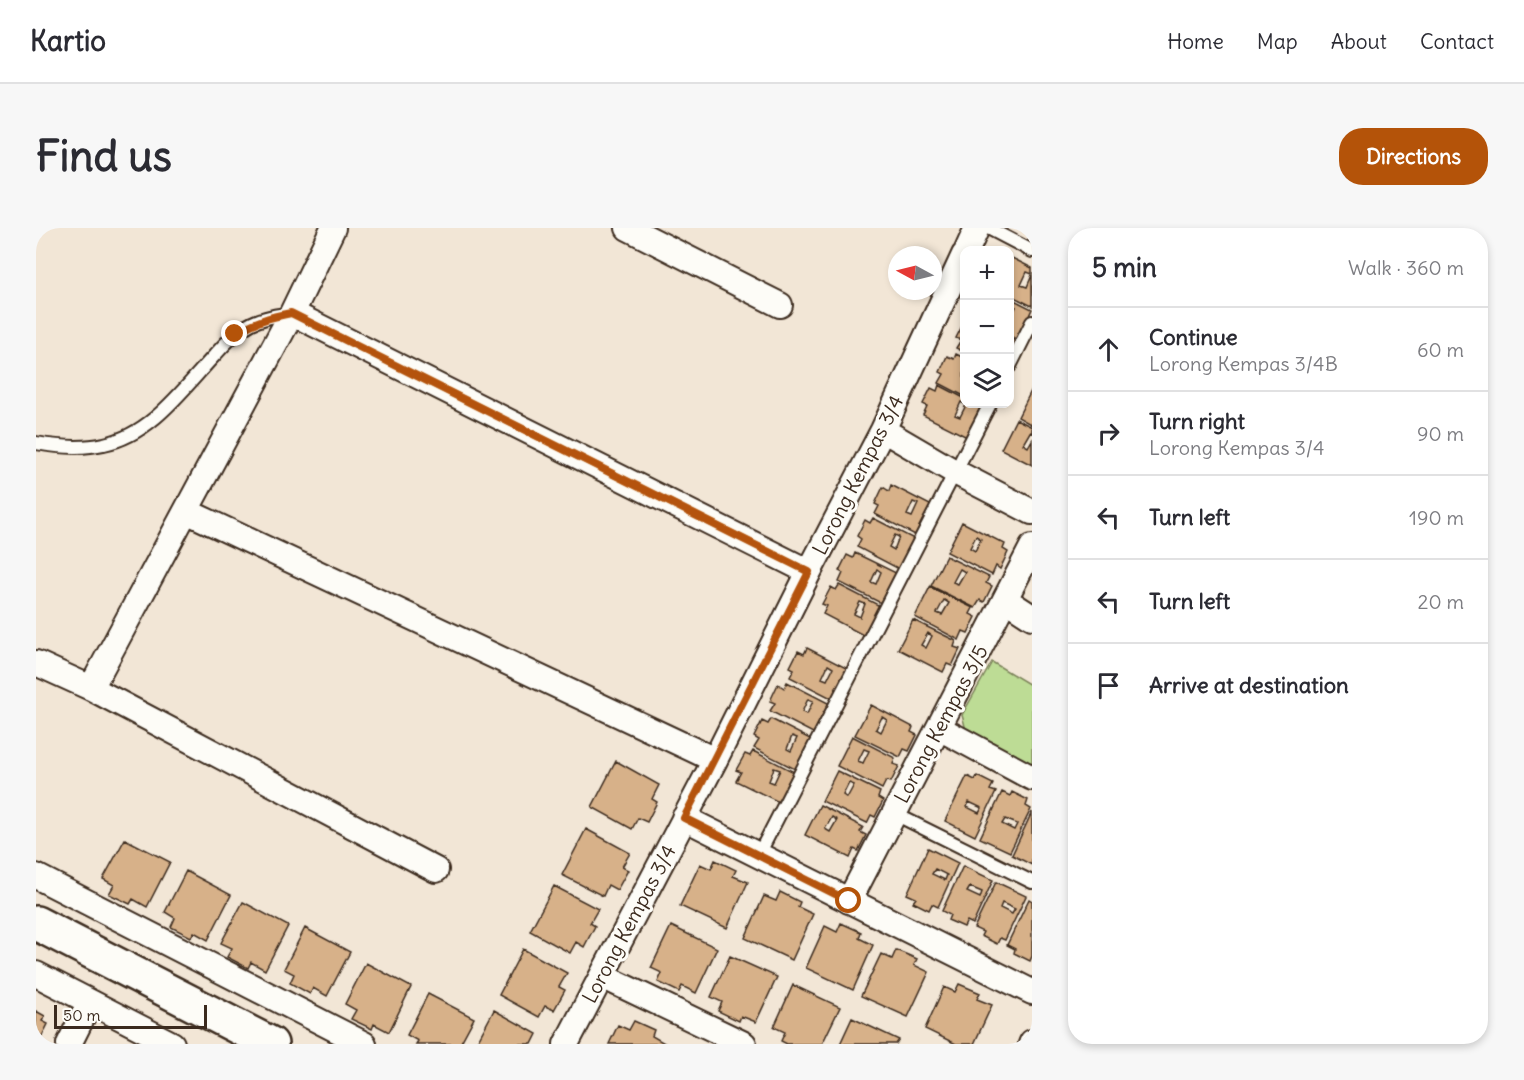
<!DOCTYPE html>
<html lang="en">
<head>
<meta charset="utf-8">
<style>
	body { margin:0; font-family:Delius,sans-serif; background:#f7f7f7; color:#2b2b33 }
	.controls { position:absolute; right:18px; top:18px; display:grid; overflow:hidden; border-radius:12px; box-shadow:0 3px 9px #0003 }
	.controls button { width:54px; height:54px; display:grid; place-items:center; padding:0; border:0; border-bottom:2px solid #e1e1e2; background:#fff; color:#2b2b33; font:30px sans-serif }
	.compass { position:absolute; left:852px; top:18px; width:54px; height:54px; border-radius:50%; background:#fff; box-shadow:0 3px 9px #0003; rotate:277deg }
	.scale { position:absolute; left:18px; bottom:15px; width:153px; box-sizing:border-box; padding-left:6px; border:3px solid #3b2a1e; border-top:0; font-size:16px; line-height:21px; white-space:nowrap; color:#3b2a1e; -webkit-text-stroke:4px #fdfcf7; paint-order:stroke }
	.stop { position:absolute; width:18px; height:18px; margin:-14px; border:4px solid #b45309; border-radius:50%; background:#fff }
	.stop.end { background:#b45309; border-color:#fff; box-shadow:0 2px 6px #0008 }
	.list { margin:0; padding:0; list-style:none }
	h2 { display:flex; justify-content:space-between; align-items:center; height:78px; margin:0; padding:0 24px; font-size:26px }
	h2 small { font-size:20px; font-weight:400; color:#7c7c81 }
	.list li { display:grid; grid-template-columns:39px 1fr auto; gap:18px; align-items:center; box-sizing:border-box; height:84px; padding:0 24px; border-top:2px solid #e1e1e2 }
	.list b { display:block; font-size:22px; white-space:nowrap }
	.list p { margin:0; font-size:20px; white-space:nowrap; color:#7c7c81 }
	.list em { font-size:20px; font-style:normal; color:#7c7c81 }
	.icon { flex:none; width:33px; height:33px; fill:none; stroke:currentColor; stroke-width:2; stroke-linecap:round; stroke-linejoin:round }
	.map { position:relative; flex:none; width:996px; height:816px; overflow:hidden; border-radius:24px }
	header { display:flex; align-items:center; gap:36px; box-sizing:border-box; height:84px; padding:0 30px; background:#fff; border-bottom:2px solid #e1e1e2 }
	header strong { font-size:28px }
	nav { display:flex; gap:33px; margin-inline-start:auto; font-size:21px }
	.intro { display:flex; align-items:center; justify-content:space-between; box-sizing:border-box; height:144px; padding:0 36px }
	h1 { margin:0; font-size:42px }
	.button { padding:15px 27px; border-radius:24px; background:#b45309; color:#fff; font-size:21px; font-weight:700 }
	main { display:flex; gap:36px; padding:0 36px }
	aside { flex:1; background:#fff; border-radius:24px; box-shadow:0 3px 9px #0003 }
	.map>svg:first-child { display:block }
	.green { fill:#bddc95; stroke:#7c835a; stroke-width:1.5 }
	.building { fill:#d7b189; stroke:#3b2a1e; stroke-width:1.5; fill-rule:evenodd }
	.lines { fill:none; stroke-linecap:round; stroke-linejoin:round }
	.lane-casing { stroke:#3b2a1e; stroke-width:16 }
	.street-casing { stroke:#3b2a1e; stroke-width:28 }
	.secondary-casing { stroke:#3b2a1e; stroke-width:38 }
	.lane { stroke:#fdfcf7; stroke-width:12 }
	.street { stroke:#fdfcf7; stroke-width:24 }
	.secondary { stroke:#fdfcf7; stroke-width:33 }
	.route { stroke:#b45309; stroke-width:8 }
	.labels { text-anchor:middle; stroke-width:6; stroke-linejoin:round; paint-order:stroke }
	.street-label { font-size:20px; fill:#3b2a1e; stroke:#fdfcf7 }
</style>
</head>
<body>
<header>
<strong>Kartio</strong>
<nav><a>Home</a><a>Map</a><a>About</a><a>Contact</a></nav>
</header>
<div class="intro"><h1>Find us</h1><a class="button">Directions</a></div>
<main>
<div class="map">
<svg width="996" height="816" viewBox="0 0 996 816">
	<rect width="100%" height="100%" fill="#f2e6d6"/>
	<filter id="ink" filterUnits="userSpaceOnUse"><feTurbulence type="fractalNoise" baseFrequency=".0167" numOctaves="2"/><feDisplacementMap in="SourceGraphic" scale="12" xChannelSelector="R" yChannelSelector="G"/><feConvolveMatrix kernelMatrix="1 2 1 2 8 2 1 2 1" color-interpolation-filters="sRGB"/></filter>
	<g filter="url(#ink)">
		<path class="green" d="M956,434L996,458V536L935,509L930,502L926,487Z"/>
		<path class="building" d="M974,29L996,40V46L991,44L985,57L991,59L996,47V78L974,67Z
			M974,70L996,81L982,112L974,108V91L980,79L975,77L974,80Z
			M928,94V124L920,120L925,112L920,110Z
			M974,110L980,113L974,126Z
			M920,126L928,130V168L903,155L908,146L904,144L911,128L918,131Z
			M903,157L928,170V176H939L946,179L931,209L887,187L891,178L887,176L895,160L901,163ZM925,174L930,177L924,189L919,187Z
			M996,161V197L982,189Z
			M980,191L996,199V205L994,204L987,216L992,219L996,212V237L965,221Z
			M855,257L898,279L883,309L839,286L843,278L839,276L847,259L853,263ZM877,274L882,276L876,289L871,287Z
			M837,290L880,312L865,342L821,319L825,311L821,308L829,292L834,295ZM859,307L863,309L858,322L853,319Z
			M926,294L969,316L967,321L972,324L964,341L960,338L956,347L911,324ZM940,308L945,311L939,323L934,320Z
			M819,325L862,346L847,376L803,354L807,345L803,343L811,327L817,330ZM841,341L845,344L840,356L835,354Z
			M910,328L953,349L950,355L956,358L948,374L944,372L939,380L895,358ZM924,341L929,344L922,356L917,354Z
			M803,357L846,379L831,409L787,386L791,378L786,376L795,359L800,362ZM824,374L829,376L824,389L818,386Z
			M894,359L937,380L934,386L940,389L932,405L927,403L923,412L879,389ZM908,372L913,375L906,387L901,385Z
			M877,392L920,413L918,419L924,421L916,438L911,436L907,444L862,421ZM892,405L896,408L890,420L885,417Z
			M771,420L814,442L799,472L754,449L758,441L754,439L762,423L768,426ZM792,437L797,440L791,452L786,450Z
			M751,454L794,476L779,506L734,483L739,475L734,473L742,456L748,460ZM772,471L777,473L771,486L766,484Z
			M835,477L877,499L875,504L881,507L873,523L868,521L864,529L819,507ZM846,489L851,492L845,504L840,501Z
			M735,491L778,513L763,543L718,520L723,512L718,509L726,493L732,496ZM756,508L761,510L755,523L751,521Z
			M816,508L859,530L857,536L863,538L855,554L850,553L846,561L801,538ZM828,521L833,523L827,535L822,533Z
			M717,523L760,545L745,575L700,553L705,544L700,542L709,526L714,528ZM738,540L744,542L738,555L733,553Z
			M580,533L623,557L616,571L621,574L611,594L602,590L596,601L556,579Z
			M801,543L844,564L842,570L847,573L839,589L835,587L831,595L786,573ZM813,555L818,557L811,570L807,567Z
			M931,548L939,552L941,548L957,556L954,562L960,564L939,608L909,593ZM933,574L946,580L943,585L931,579Z
			M966,564L974,568L976,564L992,572L990,578L995,581L974,624L944,610ZM969,591L981,596L978,602L966,596Z
			M784,577L827,599L824,604L830,607L822,623L818,621L814,630L769,607ZM796,589L801,592L794,604L789,601Z
			M996,584V637L976,627Z
			M550,601L594,625L586,639L592,642L581,662L572,657L567,668L526,647Z
			M89,611L134,634L111,679L97,671L94,676L73,666L78,657L67,651Z
			M892,620L922,635L902,679L896,676L893,682L877,674L880,670L871,666ZM899,641L911,647L909,652L896,646Z
			M679,632L700,642L697,648L712,654L691,700L644,678L664,636L675,641Z
			M927,638L957,652L937,696L931,693L928,699L912,692L914,687L906,683ZM934,659L946,664L944,670L931,664Z
			M150,643L195,667L172,712L158,704L155,709L135,699L139,690L129,684Z
			M960,654L990,668L969,712L964,710L961,716L945,708L947,704L938,700ZM966,675L979,681L976,686L964,680Z
			M518,658L562,681L554,695L559,698L548,719L540,714L534,725L494,703Z
			M744,664L764,674L762,679L777,686L756,732L709,710L728,668L740,673Z
			M993,671L996,673V728L994,733L978,725L979,721L971,717Z
			M207,674L252,698L229,742L215,734L212,740L191,729L196,720L185,715Z
			M805,695L825,704L823,710L837,717L817,762L770,740L789,698L801,704Z
			M635,698L681,720L660,765L646,758L643,764L622,754L626,745L615,740Z
			M269,700L314,724L291,768L277,760L274,766L254,755L258,746L248,741Z
			M487,721L531,745L523,759L529,762L518,782L509,778L503,789L463,767Z
			M860,722L881,731L878,737L893,744L872,789L825,768L845,726L856,731Z
			M694,728L741,749L720,794L705,788L703,793L682,783L686,774L675,769Z
			M330,735L375,759L353,804L338,796L336,801L315,791L320,782L309,776Z
			M923,756L944,765L941,771L956,777L938,816H920L889,801L908,759L919,764Z
			M757,757L804,779L786,816H751L745,813L749,804L738,799Z
			M392,766L438,790L424,816H380L382,813L371,807Z
			M458,782L501,806L496,816H440Z
			M0,783L9,788L6,793L12,796L4,812L0,810Z
			M816,790L863,812L860,816H804Z
			M598,793L618,802L616,808L630,816H573L582,797L593,802Z"/>
		<g class="lines">
			<g class="lane-casing">
				<path id="lane" d="M952,0L996,23
					M974,138L996,94
					M0,215C22,219 46,221 68,216C115,207 147,161 178,128C189,116 200,103 216,95C228,89 242,87 256,85
					M859,586L996,654
					M722,628L954,176"/>
			</g>
			<g class="street-casing">
				<path id="street" d="M592,0L744,77
					M931,22L941,0
					M256,85L773,344
					M847,202L919,244L996,284
					M150,283L679,532
					M970,372L996,389
					M0,435L55,460L400,642
					M55,460L256,85L297,0
					M903,500L996,550
					M648,590L996,764
					M0,648L328,816
					M813,673L996,319
					M0,746L136,816
					M566,748L708,816
					M33,816L54,774
					M530,816L679,532L773,344L847,202L928,27
					M995,816L996,814"/>
			</g>
			<g class="secondary-casing">
				<path id="secondary" d="M0,695L235,816"/>
			</g>
			<use href="#lane" class="lane"/>
			<use href="#street" class="street"/>
			<use href="#secondary" class="secondary"/>
		</g>
	</g>
	<g class="lines" filter="url(#ink)">
		<path class="route" d="M199,106C217,94 234,89 255,85L773,344L648,590L813,673"/>
	</g>
	<g class="labels">
		<g class="street-label">
			<text transform="translate(822 247) rotate(-63)" y="7">Lorong Kempas 3/4</text>
			<text transform="translate(905 496) rotate(-62)" y="7">Lorong Kempas 3/5</text>
			<text transform="translate(593 696) rotate(-62)" y="7">Lorong Kempas 3/4</text>
		</g>
	</g>
</svg>
<div class="controls">
<button>+</button>
<button>−</button>
<button><svg class="icon" aria-label="layers" viewBox="0 0 24 24"><path d="M12 4l9 5-9 5-9-5zM3 14l9 5 9-5"/></svg></button>
</div>
<svg class="compass" viewBox="-18 -18 36 36"><path d="M0-13l5 13h-10z" fill="#e53935"/><path d="M0 13l5-13h-10z" fill="#7c7c81"/></svg>
<div class="scale">50 m</div>
<div class="stop" style="left:813px;top:673px"></div>
<div class="stop end" style="left:199px;top:106px"></div>
</div>
<aside>
<h2>5 min<small>Walk · 360 m</small></h2>
<ul class="list">
<li><svg class="icon" aria-label="ahead" viewBox="0 0 24 24"><path d="M12 20V5M6 11l6-6 6 6"/></svg><div><b>Continue</b><p>Lorong Kempas 3/4B</p></div><em>60 m</em></li>
<li><svg class="icon" aria-label="right" viewBox="0 0 24 24"><path d="M7 20v-9h11M14 6l5 5-5 5"/></svg><div><b>Turn right</b><p>Lorong Kempas 3/4</p></div><em>90 m</em></li>
<li><svg class="icon" aria-label="left" viewBox="0 0 24 24"><path d="M17 20v-9H6M10 6l-5 5 5 5"/></svg><div><b>Turn left</b></div><em>190 m</em></li>
<li><svg class="icon" aria-label="left" viewBox="0 0 24 24"><path d="M17 20v-9H6M10 6l-5 5 5 5"/></svg><div><b>Turn left</b></div><em>20 m</em></li>
<li><svg class="icon" aria-label="arrive" viewBox="0 0 24 24"><path d="M6 21V4h12l-3 4 3 4H6"/></svg><div><b>Arrive at destination</b></div></li>
</ul>
</aside>
</main>
</body>
</html>
